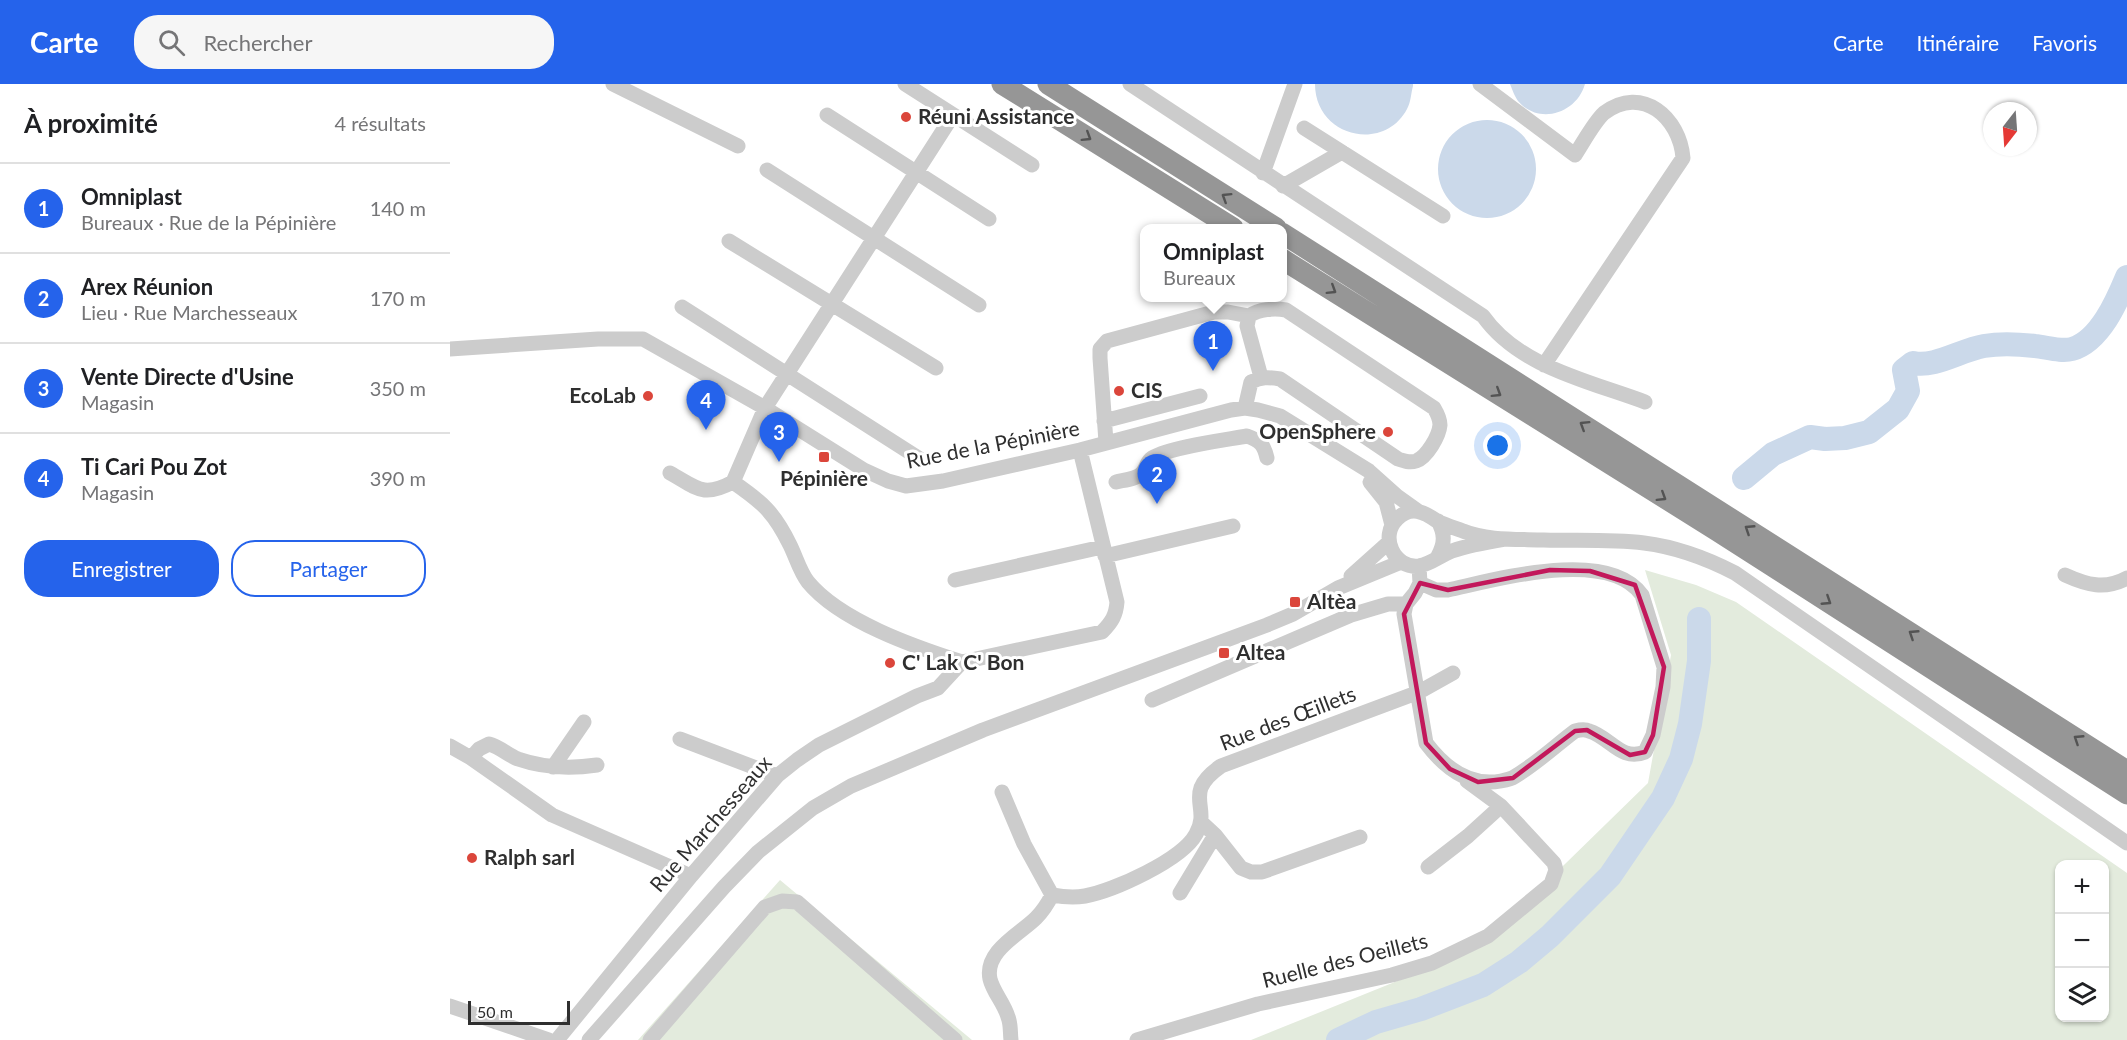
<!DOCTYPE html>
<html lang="fr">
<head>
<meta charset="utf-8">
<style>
	body { margin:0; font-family:Lato,sans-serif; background:#f6f6f6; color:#202124 }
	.controls { position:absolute; right:18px; bottom:18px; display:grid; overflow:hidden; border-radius:12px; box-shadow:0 2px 4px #0004 }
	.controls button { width:54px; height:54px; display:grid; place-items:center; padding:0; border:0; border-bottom:2px solid #e0e0e0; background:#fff; color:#202124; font:30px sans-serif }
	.compass { position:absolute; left:1533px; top:18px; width:54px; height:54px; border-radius:50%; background:#fff; box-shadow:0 2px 4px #0004; rotate:197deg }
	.scale { position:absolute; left:18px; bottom:15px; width:102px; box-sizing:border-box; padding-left:6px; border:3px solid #2f2f2f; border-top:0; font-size:16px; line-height:21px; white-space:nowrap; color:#2f2f2f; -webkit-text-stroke:4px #fff; paint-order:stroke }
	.you { position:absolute; left:1048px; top:362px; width:21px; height:21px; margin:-15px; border:4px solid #fff; border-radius:50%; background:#1a73e8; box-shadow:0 0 0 9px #1a73e833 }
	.badge { display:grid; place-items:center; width:39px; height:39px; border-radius:50%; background:#2563eb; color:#fff; font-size:20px; font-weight:700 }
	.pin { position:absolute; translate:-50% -50px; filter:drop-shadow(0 2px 3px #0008) }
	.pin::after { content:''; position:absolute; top:32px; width:21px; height:18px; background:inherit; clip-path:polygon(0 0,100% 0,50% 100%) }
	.popup { position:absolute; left:690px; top:140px; width:147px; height:78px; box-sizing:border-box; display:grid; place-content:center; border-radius:12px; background:#fff; filter:drop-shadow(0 2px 4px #0005); font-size:20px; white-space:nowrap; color:#757577 }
	.popup b { font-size:22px; color:#202124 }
	.popup::after { content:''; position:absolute; left:50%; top:100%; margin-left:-12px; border:12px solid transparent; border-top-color:#fff }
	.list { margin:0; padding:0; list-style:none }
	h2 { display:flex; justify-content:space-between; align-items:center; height:78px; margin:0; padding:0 24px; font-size:26px }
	h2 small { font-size:20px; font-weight:400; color:#757577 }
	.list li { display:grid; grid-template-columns:39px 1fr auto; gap:18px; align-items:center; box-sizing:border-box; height:90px; padding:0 24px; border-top:2px solid #e0e0e0 }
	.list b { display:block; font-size:22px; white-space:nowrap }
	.list p { margin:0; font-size:20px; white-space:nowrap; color:#757577 }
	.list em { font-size:20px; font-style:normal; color:#757577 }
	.actions { display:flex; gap:12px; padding:18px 24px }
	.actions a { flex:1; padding:14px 0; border:2px solid #2563eb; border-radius:24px; text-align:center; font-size:21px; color:#2563eb }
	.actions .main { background:#2563eb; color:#fff }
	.icon { flex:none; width:33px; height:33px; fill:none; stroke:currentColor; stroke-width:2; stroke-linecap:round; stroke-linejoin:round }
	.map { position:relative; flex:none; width:1677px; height:956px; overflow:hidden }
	header { display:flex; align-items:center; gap:36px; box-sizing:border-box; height:84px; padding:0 30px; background:#2563eb; color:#fff }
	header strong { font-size:28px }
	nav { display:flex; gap:33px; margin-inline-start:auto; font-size:21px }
	.search { width:420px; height:54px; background:#f6f6f6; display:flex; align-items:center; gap:15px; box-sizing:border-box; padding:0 21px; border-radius:24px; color:#757577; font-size:22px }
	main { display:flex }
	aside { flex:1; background:#fff }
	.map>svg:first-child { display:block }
	.green { fill:#e3ebdd; fill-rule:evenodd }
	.water { fill:#cbd9ea }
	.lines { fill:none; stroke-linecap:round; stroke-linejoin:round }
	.river { stroke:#cbd9ea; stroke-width:24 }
	.minor { stroke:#ccc; stroke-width:15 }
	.highway { stroke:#969696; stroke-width:21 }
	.oneway { stroke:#535353 }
	.marked { fill:none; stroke:#c2185b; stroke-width:4.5; stroke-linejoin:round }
	.poi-dot { fill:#db463b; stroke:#fff; stroke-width:2 }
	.labels { text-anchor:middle; stroke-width:6; stroke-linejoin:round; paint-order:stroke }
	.poi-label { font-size:21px; font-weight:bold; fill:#2f2f2f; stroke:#fff; text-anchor:start }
	.street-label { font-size:21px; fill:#2f2f2f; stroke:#fff }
</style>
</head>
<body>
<header>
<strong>Carte</strong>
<div class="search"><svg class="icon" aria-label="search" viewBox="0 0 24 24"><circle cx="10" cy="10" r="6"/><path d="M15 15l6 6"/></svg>Rechercher</div>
<nav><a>Carte</a><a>Itinéraire</a><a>Favoris</a></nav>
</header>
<main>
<aside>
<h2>À proximité<small>4 résultats</small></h2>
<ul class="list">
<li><span class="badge">1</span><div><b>Omniplast</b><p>Bureaux · Rue de la Pépinière</p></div><em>140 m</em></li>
<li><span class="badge">2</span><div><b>Arex Réunion</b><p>Lieu · Rue Marchesseaux</p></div><em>170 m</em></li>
<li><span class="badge">3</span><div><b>Vente Directe d'Usine</b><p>Magasin</p></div><em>350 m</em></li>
<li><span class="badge">4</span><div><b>Ti Cari Pou Zot</b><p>Magasin</p></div><em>390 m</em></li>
</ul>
<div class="actions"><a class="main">Enregistrer</a><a>Partager</a></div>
</aside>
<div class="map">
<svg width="1677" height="956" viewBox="0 0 1677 956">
	<rect width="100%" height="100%" fill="#fff"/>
	<path class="green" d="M1195,486L1246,501L1286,518L1677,789V956H801L1029,864L1198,699L1221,571ZM1610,780H1654V934H1610Z
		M330,796L522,956H188Z"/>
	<path class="water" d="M865,0H963V2C961,9 961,18 957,25C934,69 865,53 865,0Z
		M1060,0H1135C1127,29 1089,42 1068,17C1065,13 1062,5 1060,0Z
		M988 85a49 49 0 1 1 98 0a49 49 0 1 1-98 0Z"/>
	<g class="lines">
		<path class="river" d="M1294,394L1323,370L1360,353L1375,355L1395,354L1419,348L1448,325L1458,307L1454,286L1463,279C1484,284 1511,266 1534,262C1551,259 1568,260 1585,262C1596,263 1611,268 1622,265C1650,257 1667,217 1677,193
			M888,956L926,938L971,925L1033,901L1069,878L1100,852L1160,792L1213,714L1231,675L1240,640L1249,577V535"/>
		<path class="minor" d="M163,0L288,62
			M455,0L582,81
			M680,0L1033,232C1069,283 1139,297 1195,318
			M1030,0L1125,71C1133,59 1144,38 1154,29C1192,0 1230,34 1233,74L1094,281
			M377,31L539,135
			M854,44L993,132
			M317,86L529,221
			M813,89L845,0
			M833,102L892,68
			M279,157L486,284
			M232,223L470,375
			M0,265L148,255H193L315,324L414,386L438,397L456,402L493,397L630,366L781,326L795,324L808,326L830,332L919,387L947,412L968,427
			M795,324L801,298C811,293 818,293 830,295L948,375C954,377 960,379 966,377C977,373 989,352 990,341C990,334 987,329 984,324L836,226C824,224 809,225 799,232L797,242L811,293
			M654,337L750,312
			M656,358L650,274V265L657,257L764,228H778L799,232
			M220,389C247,404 253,414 283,398
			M283,398L315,324L503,31
			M283,398C312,418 324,428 340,461C346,473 350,488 358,498C390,537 465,563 512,578
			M666,398C674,396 687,395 692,389C697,384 696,378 702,374C720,363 775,356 797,352C811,357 814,361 817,374
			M920,398L936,418L942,441
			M988,437C995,450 995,459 988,472
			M1055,455C1037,458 1019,461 1002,467C991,471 981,480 969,482C944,485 929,452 947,435C961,421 974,428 987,437C995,441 1005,444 1013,447C1037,457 1068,455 1094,456C1127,457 1161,455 1194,459C1226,463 1256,474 1285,489L1677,759
			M655,472L783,442
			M969,482L970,499L965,509L956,520L954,530L976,659C994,683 1019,703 1051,697C1056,696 1061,695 1064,693C1086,680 1105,662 1125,647C1129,646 1135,645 1139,647C1160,653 1171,678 1195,668L1203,651L1213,603L1214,583L1192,511C1158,463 1045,496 998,506H986L970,499
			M1615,491C1637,501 1655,506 1677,494
			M901,492L939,458
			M505,496L652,463
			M702,616L901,531L938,520H956
			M230,655L327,692
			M0,662L21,674L102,731L241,792
			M21,674L29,665L39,660C50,663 58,671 68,675C94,684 120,685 147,681
			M103,683L134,638
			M552,708L574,760L602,811
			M751,738L765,751L791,784L801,788H812L910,753
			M978,783L1018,752L1051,722
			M730,809L765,751
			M0,922L99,956
			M107,956L241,792L327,692L347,676L369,661L467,612L488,604L512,578L652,548C662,538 666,531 667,518L630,366
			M139,956L274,803L308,768L363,724L401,702L533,646L817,541L843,530L888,504L951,478
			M200,956L315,823L332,817L347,818L505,956
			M561,956C560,948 561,940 558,933C554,919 543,908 540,895C534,867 570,850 586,834C593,827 598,819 602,811C613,813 624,814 635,812C663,807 732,776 746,750C762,722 731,710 771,682L969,608L1003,589
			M687,956L808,920L942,891L982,879L1038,852L1101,800L1106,786L1104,779L1051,722L1017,697"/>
		<path class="highway" d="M552,0L783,144
			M598,0L826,144
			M832,149L1677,687
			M832,175L1266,446L1677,710"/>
	</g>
	<defs><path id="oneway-chevron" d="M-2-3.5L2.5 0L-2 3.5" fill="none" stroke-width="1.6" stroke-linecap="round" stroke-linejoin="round" transform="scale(1.5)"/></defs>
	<g class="oneway">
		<use href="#oneway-chevron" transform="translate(637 53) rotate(32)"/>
		<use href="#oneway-chevron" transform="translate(776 113) rotate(-148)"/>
		<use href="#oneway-chevron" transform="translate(882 206) rotate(32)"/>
		<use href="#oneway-chevron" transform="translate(1047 309) rotate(32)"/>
		<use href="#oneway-chevron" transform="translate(1134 341) rotate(-148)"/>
		<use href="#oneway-chevron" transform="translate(1212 413) rotate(32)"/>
		<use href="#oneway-chevron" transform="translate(1299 445) rotate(-147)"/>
		<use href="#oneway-chevron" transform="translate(1377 517) rotate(33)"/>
		<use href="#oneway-chevron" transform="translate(1463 550) rotate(-147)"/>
		<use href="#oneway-chevron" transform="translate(1628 655) rotate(-147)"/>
	</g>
	<path class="marked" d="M1100,486L1140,487L1185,501L1214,583L1203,651L1195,668L1180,671L1137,646L1125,647L1063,694L1028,698L1000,685L976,659L954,530L970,499L998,506Z"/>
	<g class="poi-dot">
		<circle cx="456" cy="33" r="6"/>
		<circle cx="669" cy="307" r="6"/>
		<circle cx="198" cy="312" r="6"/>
		<circle cx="938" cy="348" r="6"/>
		<rect x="368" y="367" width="12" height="12" rx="3"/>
		<rect x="839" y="512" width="12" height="12" rx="3"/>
		<rect x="768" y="563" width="12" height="12" rx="3"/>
		<circle cx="440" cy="579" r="6"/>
		<circle cx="22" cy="774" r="6"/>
	</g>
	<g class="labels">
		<g class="poi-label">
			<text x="468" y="40">Réuni Assistance</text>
			<text x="681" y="314">CIS</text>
			<text x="186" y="319" text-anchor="end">EcoLab</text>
			<text x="926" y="355" text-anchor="end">OpenSphere</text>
			<text x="374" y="402" text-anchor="middle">Pépinière</text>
			<text x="857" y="525">Altèa</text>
			<text x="786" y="576">Altea</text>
			<text x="452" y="586">C' Lak C' Bon</text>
			<text x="34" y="781">Ralph sarl</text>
		</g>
		<g class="street-label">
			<text transform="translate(543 361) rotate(-11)" y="7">Rue de la Pépinière</text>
			<text transform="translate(838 635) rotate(-21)" y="7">Rue des Œillets</text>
			<text transform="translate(261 740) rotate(-49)" y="7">Rue Marchesseaux</text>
			<text transform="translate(895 877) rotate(-14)" y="7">Ruelle des Oeillets</text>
		</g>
	</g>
</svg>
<div class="controls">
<button>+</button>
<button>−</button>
<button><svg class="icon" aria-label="layers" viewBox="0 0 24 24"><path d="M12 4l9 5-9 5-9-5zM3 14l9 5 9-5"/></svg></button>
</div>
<svg class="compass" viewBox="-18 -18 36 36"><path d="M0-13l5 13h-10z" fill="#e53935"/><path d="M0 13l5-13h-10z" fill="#757577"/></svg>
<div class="scale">50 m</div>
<div class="you"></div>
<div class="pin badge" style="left:763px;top:287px">1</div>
<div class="popup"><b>Omniplast</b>Bureaux</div>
<div class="pin badge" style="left:707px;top:420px">2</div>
<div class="pin badge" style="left:329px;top:378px">3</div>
<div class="pin badge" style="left:256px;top:346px">4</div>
</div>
</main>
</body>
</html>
